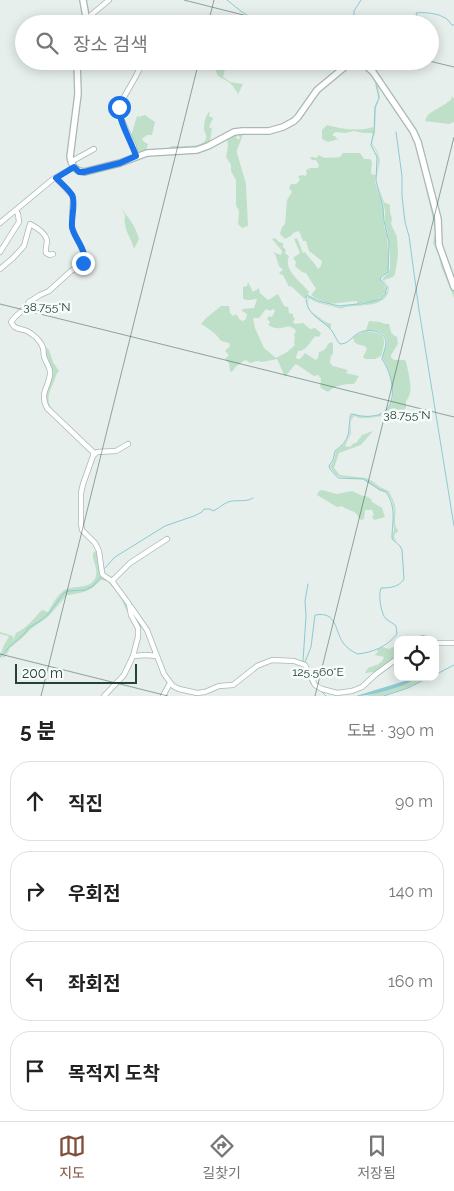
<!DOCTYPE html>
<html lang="ko">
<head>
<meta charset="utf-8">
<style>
	body { margin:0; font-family:Raleway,"Noto Sans KR",sans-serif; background:#f2f2f2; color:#222 }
	.controls { position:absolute; right:15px; bottom:15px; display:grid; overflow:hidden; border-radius:10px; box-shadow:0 2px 12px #0003 }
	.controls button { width:45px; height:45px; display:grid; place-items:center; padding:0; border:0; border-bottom:1px solid #e0e0e0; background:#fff; color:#222; font:25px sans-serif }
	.scale { position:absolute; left:15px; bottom:12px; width:122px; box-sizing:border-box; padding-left:5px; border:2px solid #24423a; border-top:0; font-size:14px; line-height:18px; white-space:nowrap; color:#24423a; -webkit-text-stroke:4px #f7fbf9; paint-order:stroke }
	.stop { position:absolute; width:15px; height:15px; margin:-11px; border:4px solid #1a73e8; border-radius:50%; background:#fff }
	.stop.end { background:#1a73e8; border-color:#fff; box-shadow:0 1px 5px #0008 }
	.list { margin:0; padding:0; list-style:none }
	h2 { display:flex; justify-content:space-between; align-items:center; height:65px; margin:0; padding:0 20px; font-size:21px }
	h2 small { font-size:16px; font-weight:400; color:#767676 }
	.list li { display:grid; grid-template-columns:32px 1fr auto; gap:15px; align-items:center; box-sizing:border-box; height:80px; margin:0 10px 10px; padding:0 10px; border:1px solid #e0e0e0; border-radius:20px }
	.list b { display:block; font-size:19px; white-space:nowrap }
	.list em { font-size:16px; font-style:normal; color:#767676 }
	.icon { flex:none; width:28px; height:28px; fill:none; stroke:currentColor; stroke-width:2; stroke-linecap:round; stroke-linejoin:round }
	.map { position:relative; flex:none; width:454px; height:696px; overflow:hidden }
	.search { position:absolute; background:#fff; box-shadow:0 2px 12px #0003; left:15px; right:15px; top:15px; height:55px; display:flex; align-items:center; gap:12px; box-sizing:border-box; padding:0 18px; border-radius:28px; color:#767676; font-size:19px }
	.sheet { height:425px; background:#fff }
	nav { display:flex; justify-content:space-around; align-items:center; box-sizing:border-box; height:70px; border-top:1px solid #e0e0e0; background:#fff; font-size:14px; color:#767676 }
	nav a { display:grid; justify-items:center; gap:2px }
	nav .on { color:#804e3d }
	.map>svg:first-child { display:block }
	.green { fill:#bfe0c8; fill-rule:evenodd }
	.water { fill:#8ec9d4 }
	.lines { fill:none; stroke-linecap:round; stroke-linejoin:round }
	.stream { stroke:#8ec9d4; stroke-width:1 }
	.minor-casing { stroke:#a8b8b2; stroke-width:6 }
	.tertiary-casing { stroke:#a8b8b2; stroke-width:8 }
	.minor { stroke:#fff; stroke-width:4.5 }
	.tertiary { stroke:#fff; stroke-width:5.5 }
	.route { stroke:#1a73e8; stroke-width:6 }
	.ticks { fill:none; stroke:#24423a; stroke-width:1; stroke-opacity:0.45 }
	.ticks-label { font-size:12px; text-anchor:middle; fill:#24423a; stroke:#f7fbf9; stroke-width:5; stroke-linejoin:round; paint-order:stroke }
</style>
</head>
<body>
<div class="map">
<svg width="454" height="696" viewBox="0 0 454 696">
	<rect width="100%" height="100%" fill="#e6efeb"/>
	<path class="green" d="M216,63L219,68L225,69L223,77L230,82L243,84L238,94C236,91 234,87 231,84C222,76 214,79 216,63Z
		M376,81L417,141L437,223L438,238L454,290V298L445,276L441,266L439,256L433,243L435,233L433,219L417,151L414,140L407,128L378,85L380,97L376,108L375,134L373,138L372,143L377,151L380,160L377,177L378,159L376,151L371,143L374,132L375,107L379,98Z
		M452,96L454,99V122L449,124L425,121C427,113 434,111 440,107C445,105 447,102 451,100Z
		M210,111L209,116L213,118L209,127L212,129L210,141L214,139V141L199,149L137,154L131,136L137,116L140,117L141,116L145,115L155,122L152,135H147L142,139L143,141L148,144L146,151C152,150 161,151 166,149C169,148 171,146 173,146C181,146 205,148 206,138C207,135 205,133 204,130C204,123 205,116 210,111Z
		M327,125C342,129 358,132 373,127V133H363L354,131L345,133L336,132L333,134V136H335L336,138L339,139L328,142L322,139V130Z
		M244,132L237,150V153L246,184L248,226L242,228L238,224L239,211L236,205V180L231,171V165L226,157L228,146L227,137L236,134L237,139H240L238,133Z
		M343,153H360L364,159H370L372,162L371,174L376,175L375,182L383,208L384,226L387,235L389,268L387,273L381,276L380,279C385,288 390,287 381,297L371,302L357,304V301L337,303C329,305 318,301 311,295L316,289L306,273L302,272L295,266L296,262L293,258L300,253L294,239L297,238L303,253L305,252C309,258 315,263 318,269L321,266L322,261L309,251L306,241H303L299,231L293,233L292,235L285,239L280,234L282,227L285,224L287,200L292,192L289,188L291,184H296L300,180L298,176L302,175L305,176L307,174L306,170L310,168H318L319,165L316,160H312L310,158L312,157L317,158L318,155L325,158C331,157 334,158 340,157Z
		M377,183L384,202L390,205V213L392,218L391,224L397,237L398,255L396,268L395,274L393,277L384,280L389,288C387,309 360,304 346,307C342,308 343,309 338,308C336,308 333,306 331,306C323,304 316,303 309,298C306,310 312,312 320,318C324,321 326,322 331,324V329C321,320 305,313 308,297H311L318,302L339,307L357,304L363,305L382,298L388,290L387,285L382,279L388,273L390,269V255L388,234L385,223V210Z
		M121,208C129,218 136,227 139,239L134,249C132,240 126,233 125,224C124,221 125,218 125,215Z
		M275,238L279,242L283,243V247L286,250L285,253L289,256C283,271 301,281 309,292L308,295L306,296L305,299L291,286L289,287L283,275L280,274L279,273L283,270L279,266L275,254L272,252L281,255L282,251L272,239Z
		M248,282L253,292L259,288L260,293L268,300L278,294L284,306L288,307L289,313L293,314V317L295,319L293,322L295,324L303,323L310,329L315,328L321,333L319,337L316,336C309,341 308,351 298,351L296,357L297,359H300L305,353L316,360L318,358L319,352C324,351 326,349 328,344L331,342L333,343V354L331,356L330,363L333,366L348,370L346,373L359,376L354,384C344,384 335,385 328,392L321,388L320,385C322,380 321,378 318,375L314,376L296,364L293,367L285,377L277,359L262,362L257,361L250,363L246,360C242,361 239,365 235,367L234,370L230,372L229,363L225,359L229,355L225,351L230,346L229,343L221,341C216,333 209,329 201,324L206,318L221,306H229L230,313L233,316L236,314L240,320L243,321L246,319L247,314L242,311L243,309L254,308L257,299C252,299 247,302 243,298V287L247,286ZM266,309L270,311L273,309L275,311L272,317L269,316L267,319L270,322L268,325C271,326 273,328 276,328C285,330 289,322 296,331L294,335L295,338L294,343L295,345L287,352L276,358L264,348L255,328L253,318H259Z
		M369,321L380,322L385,324H389C391,331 390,334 397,337L398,344L391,355V357L394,360H404L406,361C408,373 415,392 406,401V408L399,416L389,413L382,416L368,418H359L355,416L353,417L351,421V433L345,446L350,447L354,443H356L362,435L373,431L361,445L339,453L334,468L340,475L366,478L372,481L380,487L389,491C391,496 394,501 395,506C397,515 392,523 398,530L397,533H395L394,537L397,542L392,538L394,529L393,522L394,510L392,501L388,493L380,490L363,479L340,477L336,475L330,467L334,460L336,451C343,446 350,439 350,429C351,424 350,421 351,416L354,414C362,418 373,418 381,414C399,405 393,384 388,369C387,365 383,361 383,358C382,350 391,343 384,335C380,330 373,330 366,330Z
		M365,331C386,333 387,337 381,356L375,359H365L363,357L367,349L365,346C359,344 355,346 353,338L356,335Z
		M42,343L49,350L53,362L59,371C55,375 55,381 52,386C46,400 48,404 56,416L49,408L45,396L51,379Z
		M322,490L337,494L352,491L363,496H366L371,499L372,502L382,508L385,517L374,520L372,516L374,515L372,510H365L364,519L361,520L358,517L357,514C352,510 347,510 342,506L337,507L317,495L319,491Z
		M96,548L100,572C114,583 126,598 130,615C125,610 124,603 120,597C117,591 112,586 107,581L101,580C90,592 82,593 67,595L48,617L32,628L21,639L10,648L6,656L0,659L6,654L8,648L20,638C13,641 7,651 0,657V653L2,652C2,645 7,642 9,636L0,634V632L13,636V640L16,633C27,628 33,619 42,610L48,612C52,605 56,597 62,592C71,583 91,592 96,576C98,568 92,561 93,553L96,551Z
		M398,645V657L375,673L373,672L367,673H365L368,668C375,665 381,665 384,657L375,655L378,651L377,649L383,647L389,649Z
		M421,677H430L407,688L383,696H366L412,682Z"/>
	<path class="water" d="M414,677H421C404,686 374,696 356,696L408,680Z"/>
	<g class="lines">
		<path class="stream" d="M227,0L242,12L247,15L258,19L269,18L288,24
			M354,18V11L361,0
			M337,24L350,19L364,20L366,18L371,23L375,24
			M416,24L418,20L416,13C423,12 432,13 439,15C442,16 444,18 447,19L452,25H454
			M396,132L402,176V196L405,222L409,236L419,310L454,526
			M104,569L115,557L165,526L194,516L202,512L204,509H210L213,511C218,509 223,504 228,502C237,499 245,503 253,498
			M0,657L5,653L8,648L25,633L28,628L40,621L49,613L64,593L68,591L85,590L93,586L101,577
			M304,662L303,661L306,616L305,601L308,584
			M305,662L311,647L315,615C338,611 334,631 344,644C347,648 352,651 357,654C372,653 388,646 397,634L396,626C393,623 390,622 386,619C381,614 378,595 381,588C390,588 399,587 404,579L402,550L400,546L392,539C392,522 397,508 386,492L380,490L363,479L338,478L330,469L329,466L333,460L335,451C344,444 349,439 349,427C350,422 349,419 351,414C355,414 358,416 362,416C367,417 374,416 378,415C401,407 392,373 382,359C383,353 386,348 386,343C386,329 365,328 357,334C351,338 348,344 340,344C336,340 335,335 332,331C321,318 306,316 306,296H309L318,301L339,306L357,304H363L380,299L385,294L387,287L380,279L381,277L388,272L389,242L384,221L383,207L376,181L377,157L371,145L374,130L375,107L379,98L376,85V81
			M306,671C308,677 310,685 316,688
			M435,675L454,665
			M319,689L326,696
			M384,696L408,688L430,677"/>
		<g class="minor-casing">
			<path id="minor" d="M86,24L91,15L109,0
				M136,156L134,147L120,116L119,107L124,97L136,76L143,61
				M71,163L74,160L94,149
				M56,178L72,195L73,199L72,215V228L81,247L85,256L84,260L82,265L71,271L49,291L40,295L29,302L26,307L15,317L11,322C15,330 19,328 27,331C33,334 41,341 43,348C44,351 43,356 45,359C47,365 51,368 50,374C49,387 39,393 47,408L93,452V456L83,484L81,493V524L82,530L95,543L99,551L102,573L103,575L112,581L129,604L131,615L138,628V637L133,656
				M0,223L53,179L74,167
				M0,252L19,222L18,214L16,211
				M0,269L13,258L24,246L30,224C36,227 45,233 47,240C47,244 45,249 46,253L50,255L53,254
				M93,456L97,452L116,451L128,444
				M112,581L130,563L167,539
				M131,607L147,630L157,656
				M418,640L423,638L428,640
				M435,643H454
				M104,696L124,675L133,656L146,655L157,656L164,674L173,686L179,689L197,693L205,692L219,686L233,685L257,666L272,660L294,661L305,665L315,685L322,689L337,693L352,691L362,687L376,674L398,658
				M163,696L170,683"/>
		</g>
		<g class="tertiary-casing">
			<path id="tertiary" d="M83,0L86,17L84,24
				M77,61L78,94L70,157C72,166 75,171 84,172L120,163L147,153L197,150L208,146L234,132L242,131H269L283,127L294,121L298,117L317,90L323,85L352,61
				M361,61L373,72L413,131L418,142L438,219L439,245L454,287"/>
		</g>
		<use href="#minor" class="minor"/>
		<use href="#tertiary" class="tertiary"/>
	</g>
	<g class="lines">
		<path class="route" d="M83,263C88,250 74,239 72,227C71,219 76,201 72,195C69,190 60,182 56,178L74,167L79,172H84L120,163L136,156C132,143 118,120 119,107"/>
	</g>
	<path class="ticks" d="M184,0L279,24M208,24L214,0M429,61L454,67M0,304L454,417M0,654L168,696M41,696L199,61M315,696L454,137"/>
	<g class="ticks-label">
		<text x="47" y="311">38.755°N</text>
		<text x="407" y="419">38.755°N</text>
		<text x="318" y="676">125.560°E</text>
	</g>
</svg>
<div class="controls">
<button><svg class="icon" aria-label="locate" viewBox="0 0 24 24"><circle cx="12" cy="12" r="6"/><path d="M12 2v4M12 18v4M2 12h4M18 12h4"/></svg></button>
</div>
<div class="scale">200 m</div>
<div class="stop" style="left:119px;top:107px"></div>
<div class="stop end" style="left:83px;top:263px"></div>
<div class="search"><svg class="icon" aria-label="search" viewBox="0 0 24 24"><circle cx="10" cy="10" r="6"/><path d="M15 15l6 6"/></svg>장소 검색</div>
</div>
<section class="sheet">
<h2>5 분<small>도보 · 390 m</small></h2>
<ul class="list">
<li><svg class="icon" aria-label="ahead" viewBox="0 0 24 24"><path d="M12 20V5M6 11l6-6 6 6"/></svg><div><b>직진</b></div><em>90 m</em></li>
<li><svg class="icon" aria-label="right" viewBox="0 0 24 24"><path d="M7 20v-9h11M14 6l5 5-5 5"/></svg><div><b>우회전</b></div><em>140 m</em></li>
<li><svg class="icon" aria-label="left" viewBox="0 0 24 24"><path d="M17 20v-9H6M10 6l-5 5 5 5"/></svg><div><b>좌회전</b></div><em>160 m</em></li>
<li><svg class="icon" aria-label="arrive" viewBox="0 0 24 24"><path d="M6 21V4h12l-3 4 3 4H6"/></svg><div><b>목적지 도착</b></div></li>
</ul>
</section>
<nav>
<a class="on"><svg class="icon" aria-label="map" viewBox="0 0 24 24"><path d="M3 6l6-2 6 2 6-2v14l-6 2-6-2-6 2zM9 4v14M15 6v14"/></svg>지도</a>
<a><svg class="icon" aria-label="directions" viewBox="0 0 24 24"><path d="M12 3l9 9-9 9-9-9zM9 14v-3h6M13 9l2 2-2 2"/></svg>길찾기</a>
<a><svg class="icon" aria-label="saved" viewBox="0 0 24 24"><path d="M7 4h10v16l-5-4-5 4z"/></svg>저장됨</a>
</nav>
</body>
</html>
